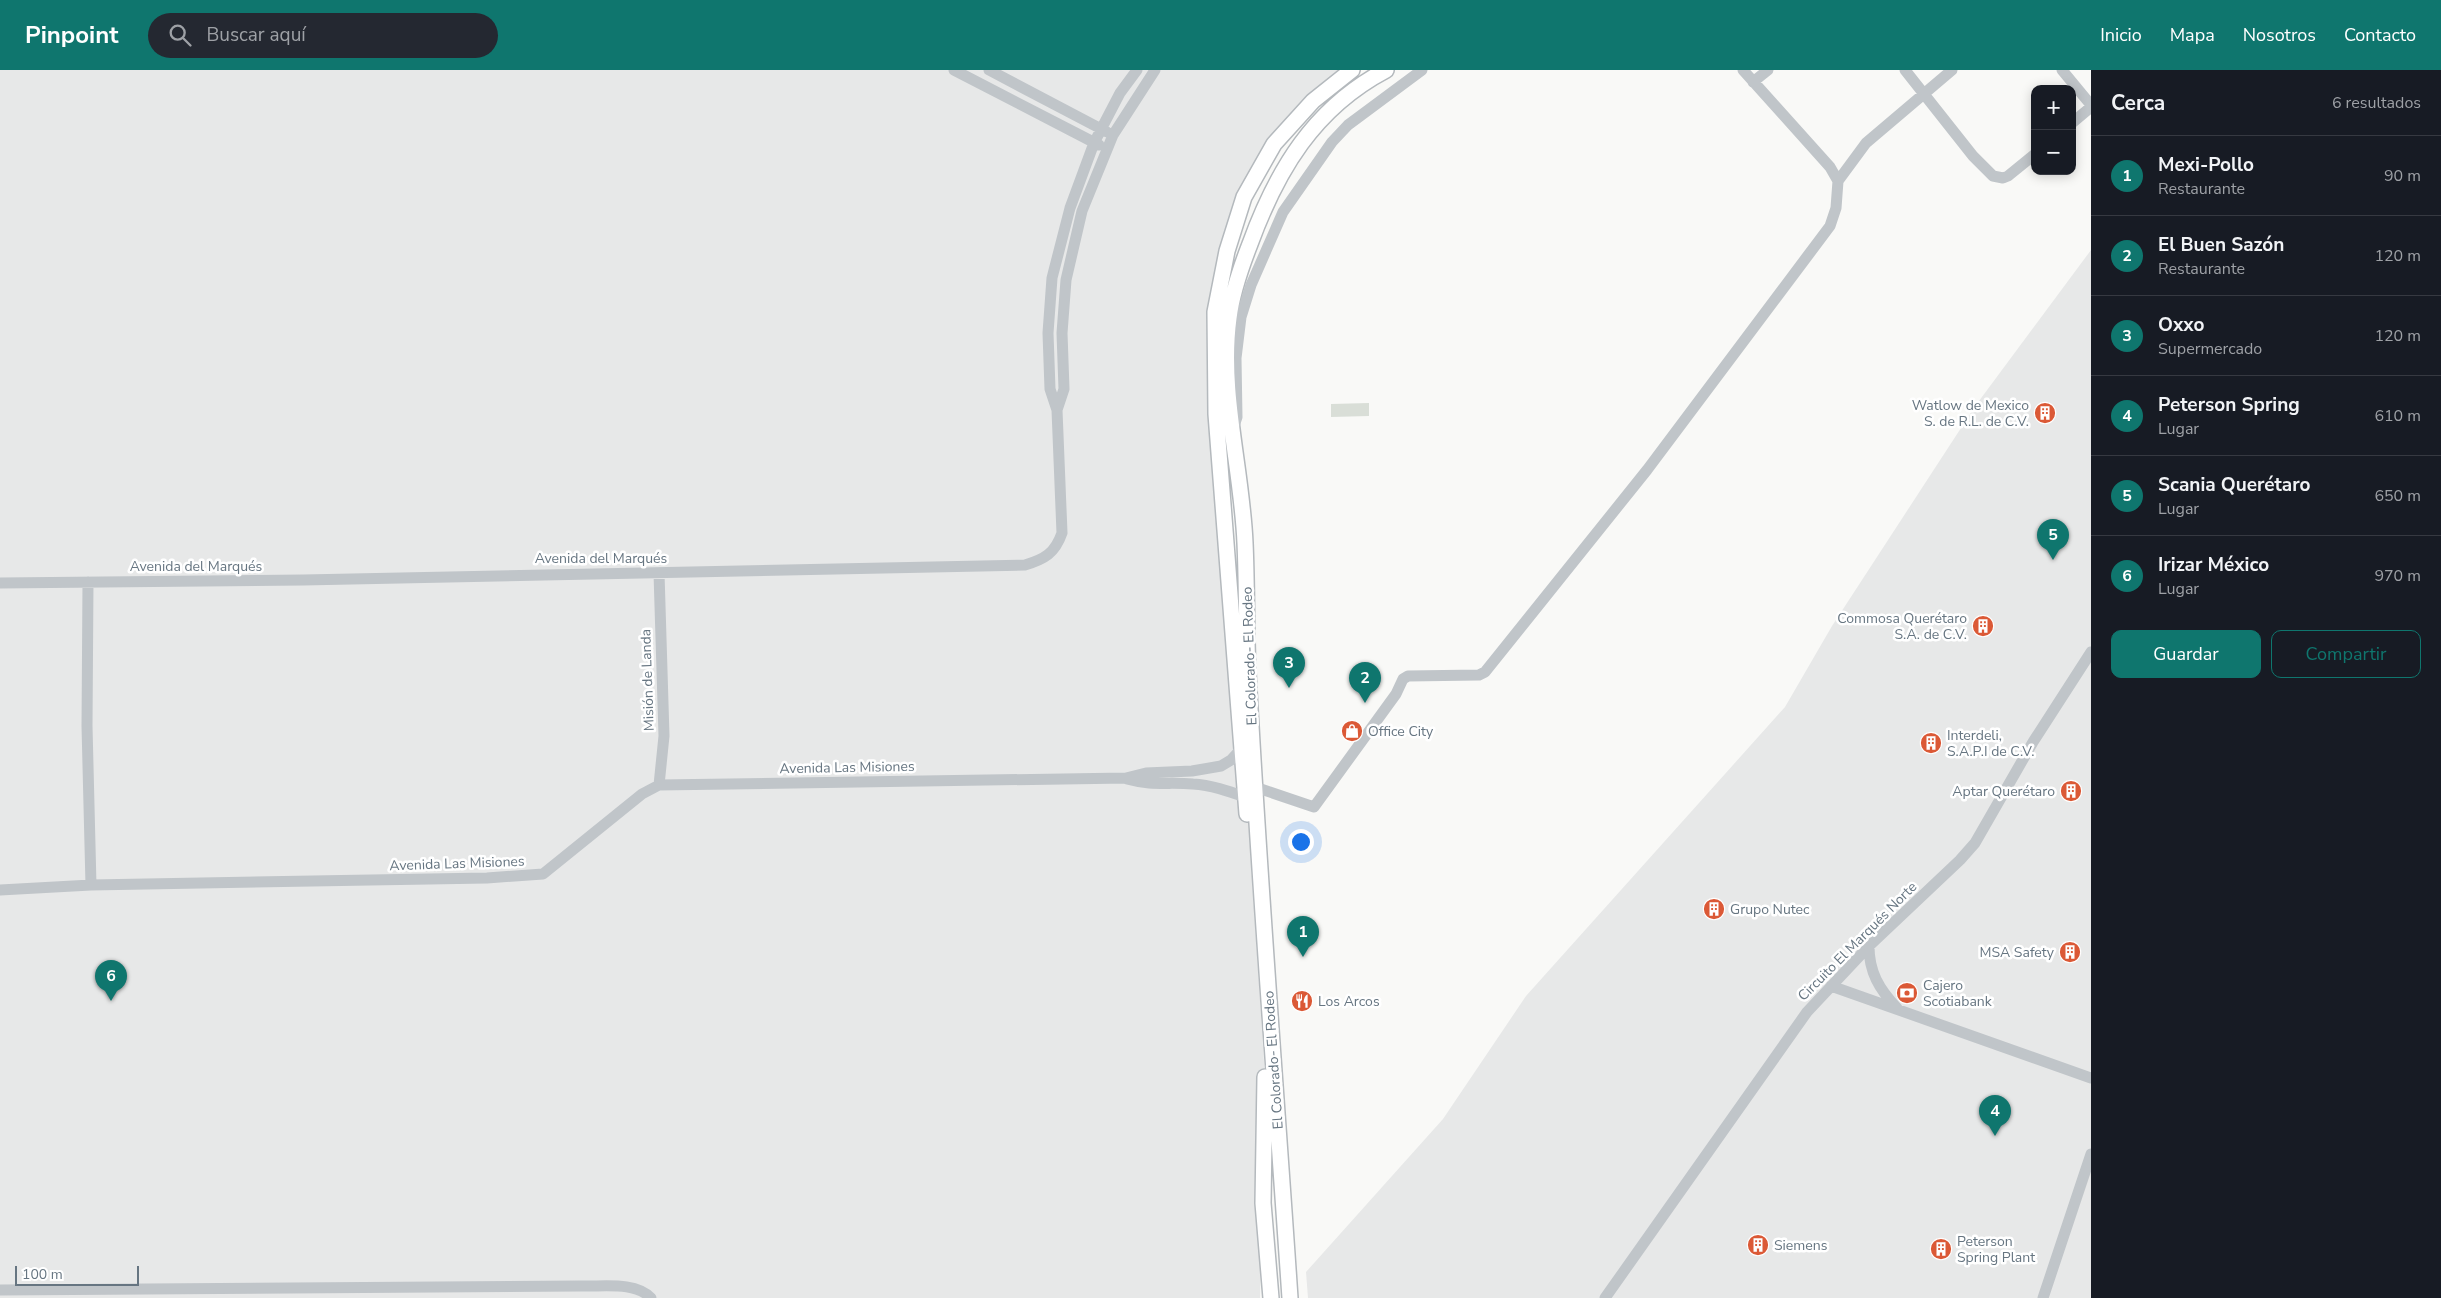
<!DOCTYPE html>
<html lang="es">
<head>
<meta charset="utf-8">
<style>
	body { margin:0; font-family:"Nunito Sans",sans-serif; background:#242831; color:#f1f3f6 }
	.controls { position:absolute; right:15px; top:15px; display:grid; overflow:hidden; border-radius:10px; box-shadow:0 2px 12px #0003 }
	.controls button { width:45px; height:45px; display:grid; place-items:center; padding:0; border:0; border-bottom:1px solid #363941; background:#171b24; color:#f1f3f6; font:25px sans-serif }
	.scale { position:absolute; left:15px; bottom:12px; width:124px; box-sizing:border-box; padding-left:5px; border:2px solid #667581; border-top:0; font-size:14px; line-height:18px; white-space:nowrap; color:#667581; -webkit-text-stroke:4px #fff; paint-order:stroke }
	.you { position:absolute; left:1300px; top:771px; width:18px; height:18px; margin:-12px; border:4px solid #fff; border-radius:50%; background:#1a73e8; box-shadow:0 0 0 8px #1a73e833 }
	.badge { display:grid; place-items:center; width:32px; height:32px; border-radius:50%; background:#0f766e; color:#fff; font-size:16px; font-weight:700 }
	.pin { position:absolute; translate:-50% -41px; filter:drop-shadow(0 1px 2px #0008) }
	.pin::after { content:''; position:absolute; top:26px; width:18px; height:15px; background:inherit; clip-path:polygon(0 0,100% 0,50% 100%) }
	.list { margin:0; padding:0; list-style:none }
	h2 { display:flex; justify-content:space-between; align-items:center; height:65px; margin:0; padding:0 20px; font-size:21px }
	h2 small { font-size:16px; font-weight:400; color:#9ea1a6 }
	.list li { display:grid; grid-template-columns:32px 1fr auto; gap:15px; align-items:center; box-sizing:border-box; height:80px; padding:0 20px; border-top:1px solid #363941 }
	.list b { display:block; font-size:19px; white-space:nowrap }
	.list p { margin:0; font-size:16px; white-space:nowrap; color:#9ea1a6 }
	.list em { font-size:16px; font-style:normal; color:#9ea1a6 }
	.actions { display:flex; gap:10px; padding:15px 20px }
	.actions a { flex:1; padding:11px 0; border:1px solid #0f766e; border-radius:10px; text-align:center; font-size:18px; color:#0f766e }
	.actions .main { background:#0f766e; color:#fff }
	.icon { flex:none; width:28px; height:28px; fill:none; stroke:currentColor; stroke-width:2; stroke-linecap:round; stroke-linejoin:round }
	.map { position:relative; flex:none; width:2091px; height:1228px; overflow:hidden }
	header { display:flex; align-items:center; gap:30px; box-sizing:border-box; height:70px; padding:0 25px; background:#0f766e; color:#fff }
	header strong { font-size:24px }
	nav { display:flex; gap:28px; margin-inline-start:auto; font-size:18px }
	.search { width:350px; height:45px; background:#242831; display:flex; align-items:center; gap:12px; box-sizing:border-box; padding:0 18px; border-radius:28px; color:#9ea1a6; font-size:19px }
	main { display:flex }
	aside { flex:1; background:#171b24 }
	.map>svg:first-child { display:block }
	.built { fill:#e7e8e8 }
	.green { fill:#d9ded7 }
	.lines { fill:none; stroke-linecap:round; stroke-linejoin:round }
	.major-casing { stroke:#b4b9bd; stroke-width:18 }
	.minor { stroke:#c0c5c9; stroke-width:11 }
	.major { stroke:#fff; stroke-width:15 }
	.labels { text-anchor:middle; stroke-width:5; stroke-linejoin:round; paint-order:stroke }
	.poi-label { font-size:14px; fill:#667581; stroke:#fff; text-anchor:start }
	.street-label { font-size:14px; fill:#667581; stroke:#fff }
</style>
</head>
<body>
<header>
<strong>Pinpoint</strong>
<div class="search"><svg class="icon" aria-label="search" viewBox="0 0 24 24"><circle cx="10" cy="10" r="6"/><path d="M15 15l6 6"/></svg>Buscar aquí</div>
<nav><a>Inicio</a><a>Mapa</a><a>Nosotros</a><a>Contacto</a></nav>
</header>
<main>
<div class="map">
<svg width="2091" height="1228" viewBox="0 0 2091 1228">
	<rect width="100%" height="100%" fill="#f9f9f7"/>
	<path class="built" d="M0,0H1352L1313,31L1244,127L1215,242L1265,1007L1260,1228H0Z
		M2091,180V1228H1308L1306,1202L1443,1049L1526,926L1785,637L1832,556L1976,335Z"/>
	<path class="green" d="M1369,333V346L1331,347V334Z"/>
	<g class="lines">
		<g class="major-casing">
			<path id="major" d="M1247,744L1216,344L1215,242L1227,181L1244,127L1274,74L1313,31L1352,0
				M1265,1007L1263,1133L1271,1228
				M1290,1228C1276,1020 1259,811 1248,602C1246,559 1247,516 1245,473C1242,399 1219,323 1229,248C1232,223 1241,197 1250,174C1277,100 1314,38 1386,0"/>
		</g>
		<path class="minor" d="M954,0L1099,75
			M989,0L1107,62
			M1743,0L1830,97L1838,111
			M1905,0L1973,86L1993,106L2003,108L2008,106L2035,84
			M2062,0L2091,35
			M1753,12L1768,0
			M2072,53L2091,37
			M1057,340L1064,319L1062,263L1066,210L1082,141L1113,65L1155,0
			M1235,353L1237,347L1236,288L1241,247L1251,215L1283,142L1332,72L1348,55L1422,0
			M88,512L87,656L91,815
			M0,513L303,510L1025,495C1045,489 1055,483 1062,463L1057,340L1050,319L1048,263L1052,208L1070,138L1094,73L1120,23L1137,0
			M1127,709C1152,716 1168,712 1193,714C1211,715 1228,721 1245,727
			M659,715L664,666L659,503
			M1255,717L1314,737L1396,624L1403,609L1408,606L1479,605L1485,602L1647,400L1830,156L1836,138L1838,111L1866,73L1952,0
			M0,820L91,815L487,808L543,804L642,724L659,715L1126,708L1146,703L1192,701L1221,696L1231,690L1242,678
			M1869,876C1869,902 1879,919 1897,938
			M1831,916L2091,1008
			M0,1220L580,1216C602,1217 635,1211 651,1228
			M1605,1228L1807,942L1869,876L1960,790L1975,773L2033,672L2091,582
			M2043,1228L2091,1084"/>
		<use href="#major" class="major"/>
	</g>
	<defs>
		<g id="building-disc" transform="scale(1.125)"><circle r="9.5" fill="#db5936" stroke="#fff"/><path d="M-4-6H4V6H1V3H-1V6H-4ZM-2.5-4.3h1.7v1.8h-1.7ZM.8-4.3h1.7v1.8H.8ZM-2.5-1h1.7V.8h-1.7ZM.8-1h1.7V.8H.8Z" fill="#fff"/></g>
		<g id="shop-disc" transform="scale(1.125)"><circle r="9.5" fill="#db5936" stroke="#fff"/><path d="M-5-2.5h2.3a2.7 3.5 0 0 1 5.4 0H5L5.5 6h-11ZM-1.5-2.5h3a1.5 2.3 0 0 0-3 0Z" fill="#fff"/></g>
		<g id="bank-disc" transform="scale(1.125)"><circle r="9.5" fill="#db5936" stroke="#fff"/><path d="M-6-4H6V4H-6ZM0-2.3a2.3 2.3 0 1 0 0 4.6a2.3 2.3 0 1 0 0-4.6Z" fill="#fff"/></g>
		<g id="restaurant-disc" transform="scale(1.125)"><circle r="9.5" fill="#db5936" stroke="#fff"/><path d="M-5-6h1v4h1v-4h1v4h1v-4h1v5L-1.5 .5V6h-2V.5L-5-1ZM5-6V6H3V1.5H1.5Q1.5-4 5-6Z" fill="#fff"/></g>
	</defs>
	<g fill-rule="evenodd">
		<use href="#building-disc" x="2045" y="343"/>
		<use href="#building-disc" x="1983" y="556"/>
		<use href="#shop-disc" x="1352" y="661"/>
		<use href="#building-disc" x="1931" y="673"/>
		<use href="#building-disc" x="2071" y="721"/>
		<use href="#building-disc" x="1714" y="839"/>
		<use href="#building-disc" x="2070" y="882"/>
		<use href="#bank-disc" x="1907" y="923"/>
		<use href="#restaurant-disc" x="1302" y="931"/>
		<use href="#building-disc" x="1758" y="1175"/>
		<use href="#building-disc" x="1941" y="1179"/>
	</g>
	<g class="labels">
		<g class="poi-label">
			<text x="2029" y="340" text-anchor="end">Watlow de Mexico<tspan x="2029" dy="16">S. de R.L. de C.V.</tspan></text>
			<text x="1967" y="553" text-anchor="end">Commosa Querétaro<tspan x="1967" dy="16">S.A. de C.V.</tspan></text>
			<text x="1368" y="666">Office City</text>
			<text x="1947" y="670">Interdeli,<tspan x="1947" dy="16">S.A.P.I de C.V.</tspan></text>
			<text x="2055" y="726" text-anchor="end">Aptar Querétaro</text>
			<text x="1730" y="844">Grupo Nutec</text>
			<text x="2054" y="887" text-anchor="end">MSA Safety</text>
			<text x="1923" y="920">Cajero<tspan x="1923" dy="16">Scotiabank</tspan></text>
			<text x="1318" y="936">Los Arcos</text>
			<text x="1957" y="1176">Peterson<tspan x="1957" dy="16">Spring Plant</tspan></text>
			<text x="1774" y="1180">Siemens</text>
		</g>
		<g class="street-label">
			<text x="601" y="493">Avenida del Marqués</text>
			<text x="196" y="501">Avenida del Marqués</text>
			<text transform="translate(1249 586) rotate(-92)" y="5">El Colorado- El Rodeo</text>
			<text transform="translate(647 610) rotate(-92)" y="5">Misión de Landa</text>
			<text transform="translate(847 697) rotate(-1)" y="5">Avenida Las Misiones</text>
			<text transform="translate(457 793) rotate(-2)" y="5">Avenida Las Misiones</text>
			<text transform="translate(1857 871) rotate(-45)" y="5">Circuito El Marqués Norte</text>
			<text transform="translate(1273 990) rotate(-94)" y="5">El Colorado- El Rodeo</text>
		</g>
	</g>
</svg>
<div class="controls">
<button>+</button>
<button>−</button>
</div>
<div class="scale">100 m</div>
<div class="you"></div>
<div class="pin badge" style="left:1303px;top:887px">1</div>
<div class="pin badge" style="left:1365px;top:633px">2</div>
<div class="pin badge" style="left:1289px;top:618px">3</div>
<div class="pin badge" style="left:1995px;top:1066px">4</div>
<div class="pin badge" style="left:2053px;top:490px">5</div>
<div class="pin badge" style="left:111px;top:931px">6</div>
</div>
<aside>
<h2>Cerca<small>6 resultados</small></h2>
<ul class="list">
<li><span class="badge">1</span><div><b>Mexi-Pollo</b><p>Restaurante</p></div><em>90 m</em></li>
<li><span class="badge">2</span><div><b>El Buen Sazón</b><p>Restaurante</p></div><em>120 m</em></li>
<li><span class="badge">3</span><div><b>Oxxo</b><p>Supermercado</p></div><em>120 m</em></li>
<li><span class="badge">4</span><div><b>Peterson Spring</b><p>Lugar</p></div><em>610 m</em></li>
<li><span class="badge">5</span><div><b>Scania Querétaro</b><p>Lugar</p></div><em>650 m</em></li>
<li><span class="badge">6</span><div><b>Irizar México</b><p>Lugar</p></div><em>970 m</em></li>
</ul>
<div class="actions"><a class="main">Guardar</a><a>Compartir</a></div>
</aside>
</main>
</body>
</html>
